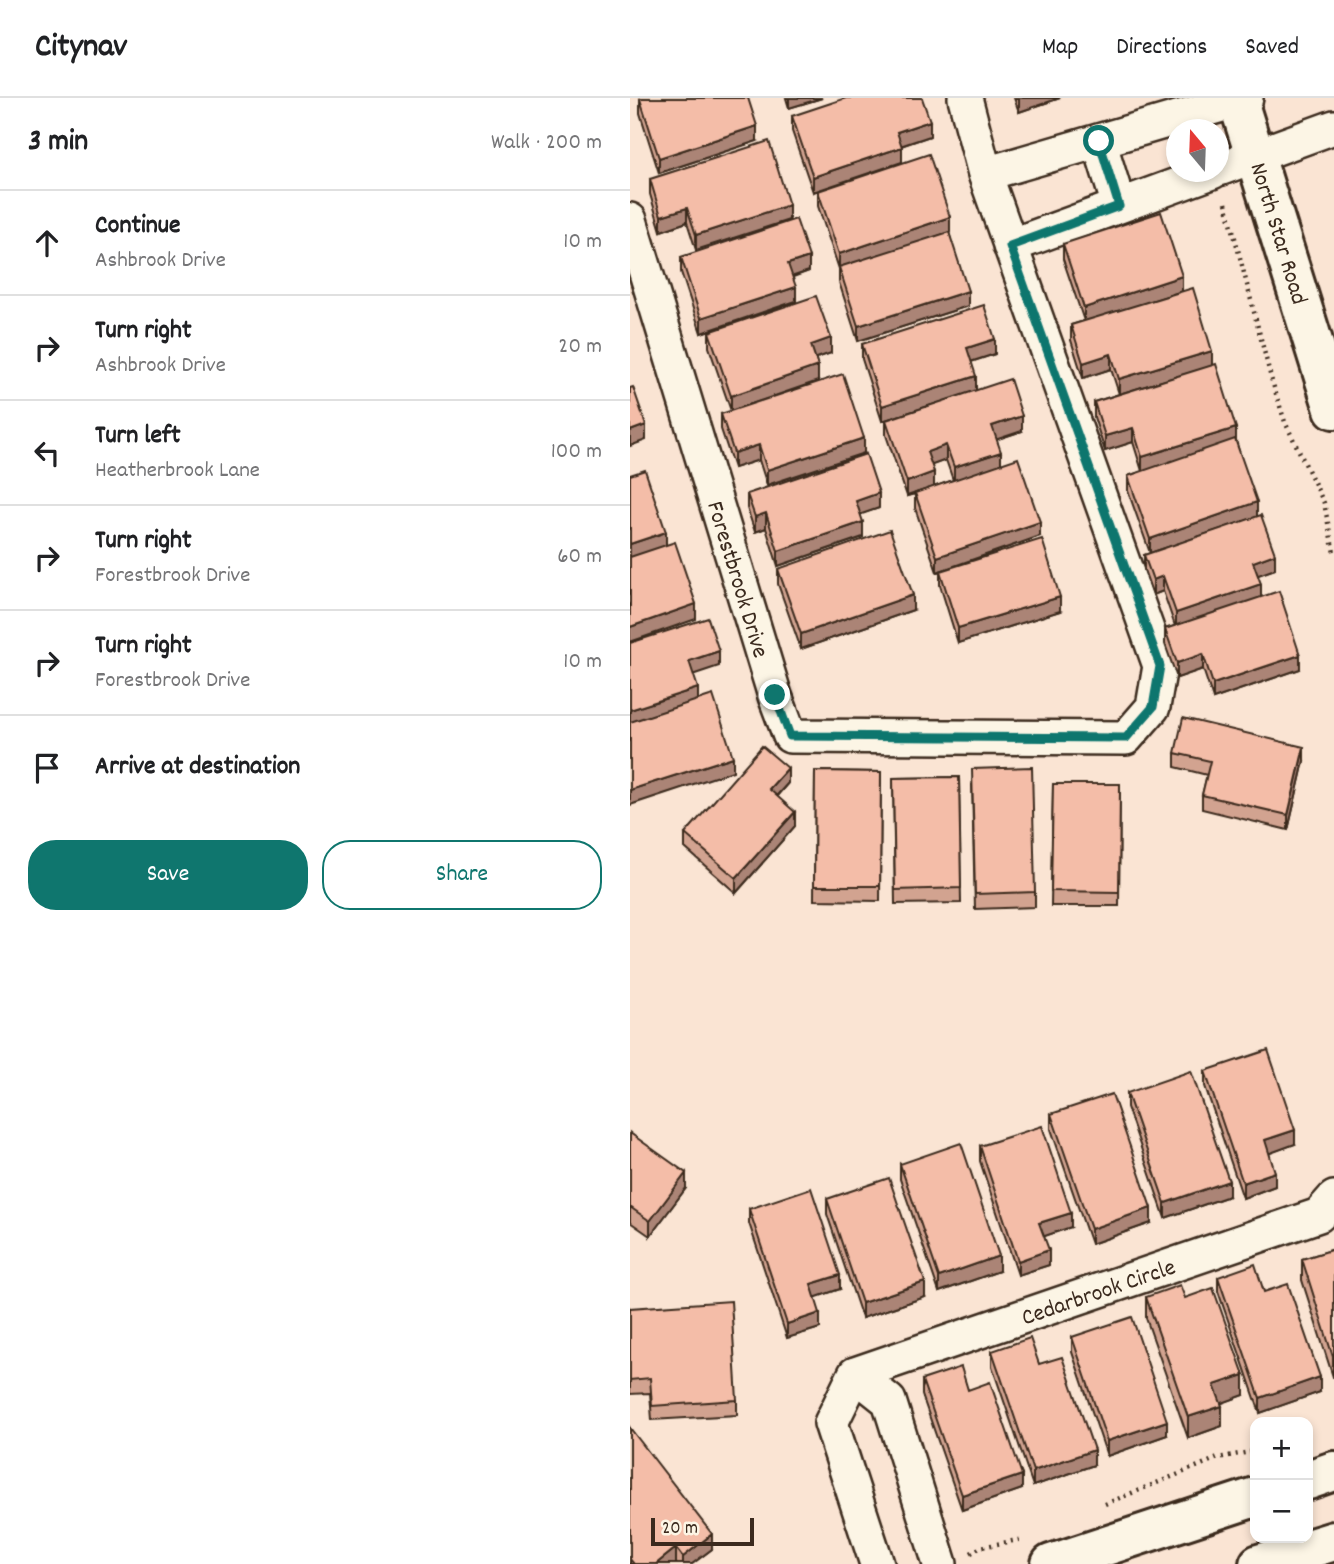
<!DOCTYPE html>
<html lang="en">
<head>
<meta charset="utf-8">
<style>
	body { margin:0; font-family:Dekko,sans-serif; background:#f6f6f6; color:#202124 }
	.controls { position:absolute; right:21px; bottom:21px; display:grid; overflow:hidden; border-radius:14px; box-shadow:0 4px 10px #0003 }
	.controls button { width:63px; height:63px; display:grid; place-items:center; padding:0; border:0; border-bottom:2px solid #e0e0e0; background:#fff; color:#202124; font:35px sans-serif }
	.compass { position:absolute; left:536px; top:21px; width:63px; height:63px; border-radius:50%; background:#fff; box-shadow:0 4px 10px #0003; rotate:341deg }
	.scale { position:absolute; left:21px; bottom:18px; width:103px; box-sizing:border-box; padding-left:7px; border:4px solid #3b2a1e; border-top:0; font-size:19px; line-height:24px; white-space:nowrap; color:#3b2a1e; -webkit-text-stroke:5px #fcf5e5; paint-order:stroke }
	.stop { position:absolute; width:21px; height:21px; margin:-16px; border:5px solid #0f766e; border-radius:50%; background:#fff }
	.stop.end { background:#0f766e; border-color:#fff; box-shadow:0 2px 7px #0008 }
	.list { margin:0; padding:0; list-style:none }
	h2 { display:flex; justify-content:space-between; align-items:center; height:91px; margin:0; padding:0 28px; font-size:30px }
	h2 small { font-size:23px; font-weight:400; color:#757577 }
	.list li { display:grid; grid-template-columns:46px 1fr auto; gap:21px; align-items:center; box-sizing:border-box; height:105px; padding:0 28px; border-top:2px solid #e0e0e0 }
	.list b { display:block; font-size:26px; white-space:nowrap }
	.list p { margin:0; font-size:23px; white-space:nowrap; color:#757577 }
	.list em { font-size:23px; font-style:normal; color:#757577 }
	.actions { display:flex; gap:14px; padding:21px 28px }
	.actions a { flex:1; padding:16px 0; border:2px solid #0f766e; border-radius:28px; text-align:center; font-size:24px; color:#0f766e }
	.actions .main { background:#0f766e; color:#fff }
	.icon { flex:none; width:38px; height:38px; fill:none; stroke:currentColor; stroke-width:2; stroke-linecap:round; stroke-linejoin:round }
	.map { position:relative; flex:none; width:704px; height:1466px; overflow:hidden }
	header { display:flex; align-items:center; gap:42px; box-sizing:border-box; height:98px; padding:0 35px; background:#fff; border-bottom:2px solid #e0e0e0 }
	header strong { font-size:33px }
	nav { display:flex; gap:38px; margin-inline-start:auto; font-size:24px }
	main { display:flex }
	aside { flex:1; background:#fff }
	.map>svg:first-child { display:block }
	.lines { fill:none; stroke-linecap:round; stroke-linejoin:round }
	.minor-casing { stroke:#3b2a1e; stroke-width:38 }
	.tertiary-casing { stroke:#3b2a1e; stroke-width:44 }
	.secondary-casing { stroke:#3b2a1e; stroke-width:44 }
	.path { stroke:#3b2a1e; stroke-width:4.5; stroke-dasharray:2 5; stroke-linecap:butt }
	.minor { stroke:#fcf5e5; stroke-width:33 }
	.tertiary { stroke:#fcf5e5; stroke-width:38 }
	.secondary { stroke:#fcf5e5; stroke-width:38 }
	.wall { fill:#d2a390; stroke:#3b2a1e; stroke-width:2; fill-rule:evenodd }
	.shaded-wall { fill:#ab8476; stroke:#3b2a1e; stroke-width:2 }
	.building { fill:#f4bda8; stroke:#3b2a1e; stroke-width:2 }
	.route { stroke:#0f766e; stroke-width:9 }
	.labels { text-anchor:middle; stroke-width:5; stroke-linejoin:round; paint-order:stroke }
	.street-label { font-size:24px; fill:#3b2a1e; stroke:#fcf5e5 }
</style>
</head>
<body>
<header>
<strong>Citynav</strong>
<nav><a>Map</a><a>Directions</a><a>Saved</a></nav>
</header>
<main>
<aside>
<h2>3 min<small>Walk · 200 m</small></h2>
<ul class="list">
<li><svg class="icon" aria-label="ahead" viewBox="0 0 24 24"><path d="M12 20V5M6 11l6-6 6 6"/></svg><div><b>Continue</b><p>Ashbrook Drive</p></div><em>10 m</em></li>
<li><svg class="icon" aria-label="right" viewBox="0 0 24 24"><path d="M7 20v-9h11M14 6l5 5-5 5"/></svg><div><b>Turn right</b><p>Ashbrook Drive</p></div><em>20 m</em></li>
<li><svg class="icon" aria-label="left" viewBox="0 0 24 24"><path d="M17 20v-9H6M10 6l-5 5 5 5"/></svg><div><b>Turn left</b><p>Heatherbrook Lane</p></div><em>100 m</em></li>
<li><svg class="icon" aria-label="right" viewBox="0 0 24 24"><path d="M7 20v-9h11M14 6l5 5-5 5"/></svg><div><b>Turn right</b><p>Forestbrook Drive</p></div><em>60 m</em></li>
<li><svg class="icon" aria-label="right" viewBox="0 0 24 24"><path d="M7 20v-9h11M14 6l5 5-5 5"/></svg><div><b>Turn right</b><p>Forestbrook Drive</p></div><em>10 m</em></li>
<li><svg class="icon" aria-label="arrive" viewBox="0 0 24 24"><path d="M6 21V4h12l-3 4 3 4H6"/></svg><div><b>Arrive at destination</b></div></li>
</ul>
<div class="actions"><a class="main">Save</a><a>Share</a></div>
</aside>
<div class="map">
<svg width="704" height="1466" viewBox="0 0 704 1466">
	<rect width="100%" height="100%" fill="#fae4d3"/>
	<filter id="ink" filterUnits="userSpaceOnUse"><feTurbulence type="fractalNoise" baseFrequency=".0143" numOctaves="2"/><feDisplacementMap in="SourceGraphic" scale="14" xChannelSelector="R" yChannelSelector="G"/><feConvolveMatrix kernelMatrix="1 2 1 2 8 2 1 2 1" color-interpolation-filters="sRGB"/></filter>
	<g filter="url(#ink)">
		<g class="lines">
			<g class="minor-casing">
				<path id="minor" d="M469,43L489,108
					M589,71L704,29
					M355,76L616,0
					M0,122L145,598L160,638L496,640L523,609L530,568L355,76L335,0
					M380,148L582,74
					M225,1276L259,1303L310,1466
					M247,1466L201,1325L225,1276L689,1117L704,1100"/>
			</g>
			<g class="tertiary-casing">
				<path id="tertiary" d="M678,1382L704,1373
					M421,1466L625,1399
					M629,1466L704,1443"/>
			</g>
			<g class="secondary-casing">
				<path id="secondary" d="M607,0L704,311"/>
			</g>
			<path class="path" d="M596,105L641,280L655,324L694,405L704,455
				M475,1406L588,1360L625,1353
				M341,1455L351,1449L393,1441"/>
			<use href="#minor" class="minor"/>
			<use href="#tertiary" class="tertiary"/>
			<use href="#secondary" class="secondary"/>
		</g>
		<path class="wall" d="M156,0H192L159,10Z
			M384,0H430L389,14Z
			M10,1L127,43L29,75L10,15Z
			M162,18L300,38L271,48L272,64L183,94L162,33Z
			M20,81L159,122L66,152L57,124L31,133L20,96Z
			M188,93L320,134H319L338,208L228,243L209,184V171L188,108Z
			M433,146L552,193L582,267L606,342L627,419L645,471L627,477L631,499L670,571L583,601L573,571L547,580L535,546V531L545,528L533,493L523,497L514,472V457L520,455L498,393V378L512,373L503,344L475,353L464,319V304L489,296L481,271L453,280L441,242V227L454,223L433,161Z
			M51,159L179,173L163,179L166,203L71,235L51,174Z
			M79,234L201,255L186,260L188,283L101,313L79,249Z
			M232,246L365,256L341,264L346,292L392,333L367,341L371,366L410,438L313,472L430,513L328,545L310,487V473L307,474L285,410V396L277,398L256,337V322L304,306L252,323L232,261ZM316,362L323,382L304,389L301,367Z
			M91,316L234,355L137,387L129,362L104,370L91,331Z
			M117,396L249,410L230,416L233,439L148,468L136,430L125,434L117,410Z
			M148,471L283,512L171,551L148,486Z
			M545,655L674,663L658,732L572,711V697L577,677L545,669Z
			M185,673L251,674L250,803L184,802Z
			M329,679L331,805L265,806L263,680Z
			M158,685L147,698L165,728L106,795L55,750V736Z
			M342,686L405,794V809L345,811Z
			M423,686H490L489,808H421Z
			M575,973L665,1046L639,1055L645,1088L613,1100L575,988Z
			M497,995L599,1098L535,1120L497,1009Z
			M421,1016L521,1125L461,1146L421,1031Z
			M0,1035L56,1090L20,1138L0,1124Z
			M350,1048L441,1129L414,1138L419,1167L388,1177L350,1063Z
			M270,1066L369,1173L309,1194L270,1081Z
			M197,1101L295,1199L232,1220L197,1116Z
			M119,1111L210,1191L185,1199L190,1230L157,1240L119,1125Z
			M704,1151L703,1279L672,1182V1161Z
			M588,1179L634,1194L690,1294L630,1315L588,1193Z
			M516,1199L555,1200L614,1297L591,1305L592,1328L558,1340L516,1220Z
			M0,1210L107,1302V1317L22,1322L20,1295L0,1296Z
			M442,1239L537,1337L477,1358L442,1254Z
			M362,1253L464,1367L403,1388L362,1268Z
			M292,1282L338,1292L392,1391L332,1412L292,1297Z
			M0,1330L82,1451L62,1466H47L46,1465L45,1466H0Z"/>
		<path class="shaded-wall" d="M159,0H192L159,10Z
			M389,0H430L389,14Z
			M300,23V38L267,49V34Z
			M127,28V43L29,75V60Z
			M272,49V64L183,94V79Z
			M159,107V122L66,152V137Z
			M57,110V124L31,133V118Z
			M320,119V134L209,171V156Z
			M179,159V173L158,180V166Z
			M552,178V193L454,225V210Z
			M166,189V203L71,235V220Z
			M338,193V208L228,243V228Z
			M201,240V255L181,262V247Z
			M365,241V256L337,265V250Z
			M582,253V268L489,296V281Z
			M481,256V271L453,280V265Z
			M188,268V283L101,313V298Z
			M346,278V293L252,323V308Z
			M392,318V333L362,343V328Z
			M16,327V342L0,348V333Z
			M503,330V344L475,353V338Z
			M606,330V345L512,374V359Z
			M234,340V355L137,387V372Z
			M129,347V362L104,370V355Z
			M316,347V362L297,369V354Z
			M371,354V368L324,384V369Z
			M304,374V389L277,398V384Z
			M249,395V410L226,418V403Z
			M627,404V419L520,455V441Z
			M136,415V430L125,434V419Z
			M233,424V439L148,468V453Z
			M410,424V438L307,474V459Z
			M36,434V449L0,461V446Z
			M645,456V471L623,479V464Z
			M533,478V493L523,497V482Z
			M631,486V501L546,530V515Z
			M283,497V512L171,551V536Z
			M430,499V513L328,545V530Z
			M66,506V521L0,544V529Z
			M89,553V568L59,578V563Z
			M573,556V571L547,580V565Z
			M670,557V571L583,601V586Z
			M68,590V605L0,627V612Z
			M674,649V663L658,732V717Z
			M103,659V673L0,707V692Z
			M158,670V685L139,706V691Z
			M165,714V728L106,795V780Z
			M665,1032V1046L635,1057V1042Z
			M645,1074V1088L613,1100V1085Z
			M56,1075V1090L20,1138V1123Z
			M599,1083V1098L535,1120V1105Z
			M521,1110V1125L461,1146V1131Z
			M441,1115V1129L409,1140V1125Z
			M419,1152V1167L388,1177V1163Z
			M369,1158V1173L309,1194V1179Z
			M210,1177V1191L181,1201V1186Z
			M295,1184V1199L232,1220V1205Z
			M190,1215V1230L157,1240V1226Z
			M704,1258V1279H703V1259Z
			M614,1277V1297L584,1308V1287Z
			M690,1279V1294L630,1315V1300Z
			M592,1308V1328L558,1340V1319Z
			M537,1323V1337L477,1358V1343Z
			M464,1352V1367L403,1388V1373Z
			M392,1377V1391L332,1412V1397Z
			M82,1436V1451L62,1466H53V1459Z
			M46,1450V1465L45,1466H26Z"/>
		<path class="building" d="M12,0H118L127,28L29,60L10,1Z
			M216,0H292L300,23L267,34L272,49L183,79L162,18Z
			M139,43L159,107L66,137L57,110L31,118L20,81Z
			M299,56L320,119L209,156L188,93Z
			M531,114L552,178L454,210L433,146Z
			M166,121L179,159L158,166L166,189L71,220L51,159Z
			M319,134L338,193L228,228L209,169Z
			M563,190L582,253L489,281L481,256L453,265L441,227Z
			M186,198L201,240L181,247L188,268L101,298L79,234Z
			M354,207L365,241L337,250L346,278L252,308L232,246Z
			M586,266L606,330L512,359L503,330L475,338L464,304Z
			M213,276L234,340L137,372L129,347L104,355L91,316Z
			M380,281L392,318L362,328L371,354L324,369L316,347L297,354L304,374L277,384L256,322Z
			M3,289L16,327L0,333V290Z
			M605,341L627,404L520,441L498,378Z
			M236,356L249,395L226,403L233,424L148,453L136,415L125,419L117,396Z
			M388,360L410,424L307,459L285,395Z
			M15,372L36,434L0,446V377Z
			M631,417L645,456L623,464L631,486L546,515L533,478L523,482L514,457Z
			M260,432L283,497L171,536L148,471Z
			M412,441L430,499L328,530L310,473Z
			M45,444L66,506L0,529V459Z
			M649,493L670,557L583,586L573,556L547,565L535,531Z
			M78,520L89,553L59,563L68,590L0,612V545Z
			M83,597L103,659L0,692V624Z
			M553,620L674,649L658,717L572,697L580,663L545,655Z
			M132,648L158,670L139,691L165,714L106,780L55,736Z
			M402,669L405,794L345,796L342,671Z
			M185,673L251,674L250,788H184Z
			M329,679L331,790L265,792L263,680Z
			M423,686H490L489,794L421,793Z
			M638,952L665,1032L635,1042L645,1074L613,1085L575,973Z
			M561,973L599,1083L535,1105L497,995Z
			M482,996L521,1110L461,1131L421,1016Z
			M412,1028L441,1115L409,1125L419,1152L388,1163L350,1048Z
			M0,1035L56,1075L20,1123L0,1109Z
			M331,1045L369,1158L309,1179L270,1066Z
			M259,1080L295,1184L232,1205L197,1101Z
			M181,1090L210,1177L181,1186L190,1215L157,1226L119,1111Z
			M704,1151V1258L703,1259L672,1161Z
			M625,1166L634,1194L658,1186L690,1279L630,1300L588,1179Z
			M550,1187L555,1200L583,1190L614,1277L584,1287L592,1308L558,1319L516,1199Z
			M101,1203L107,1302L22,1308L20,1280L0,1282V1210Z
			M502,1219L537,1323L477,1343L442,1239Z
			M400,1240L409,1266L432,1259L464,1352L403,1373L362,1253Z
			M331,1269L338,1292L360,1284L392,1377L332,1397L292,1282Z
			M0,1330L82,1436L53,1459L46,1450L26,1466H4L0,1461Z"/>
	</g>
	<g class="lines" filter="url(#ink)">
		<path class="route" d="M145,597L160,638L496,640L523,609L530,568L380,148L489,108L469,43"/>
	</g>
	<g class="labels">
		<g class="street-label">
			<text transform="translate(650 135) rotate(73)" y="8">North Star Road</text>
			<text transform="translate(109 481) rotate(73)" y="8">Forestbrook Drive</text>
			<text transform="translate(468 1193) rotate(-19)" y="8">Cedarbrook Circle</text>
		</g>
	</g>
</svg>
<div class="controls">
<button>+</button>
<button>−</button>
</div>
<svg class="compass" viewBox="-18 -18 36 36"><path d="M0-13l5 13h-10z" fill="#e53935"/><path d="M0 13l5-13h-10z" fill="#757577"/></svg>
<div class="scale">20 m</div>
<div class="stop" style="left:469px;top:43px"></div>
<div class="stop end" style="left:145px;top:597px"></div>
</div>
</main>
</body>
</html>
